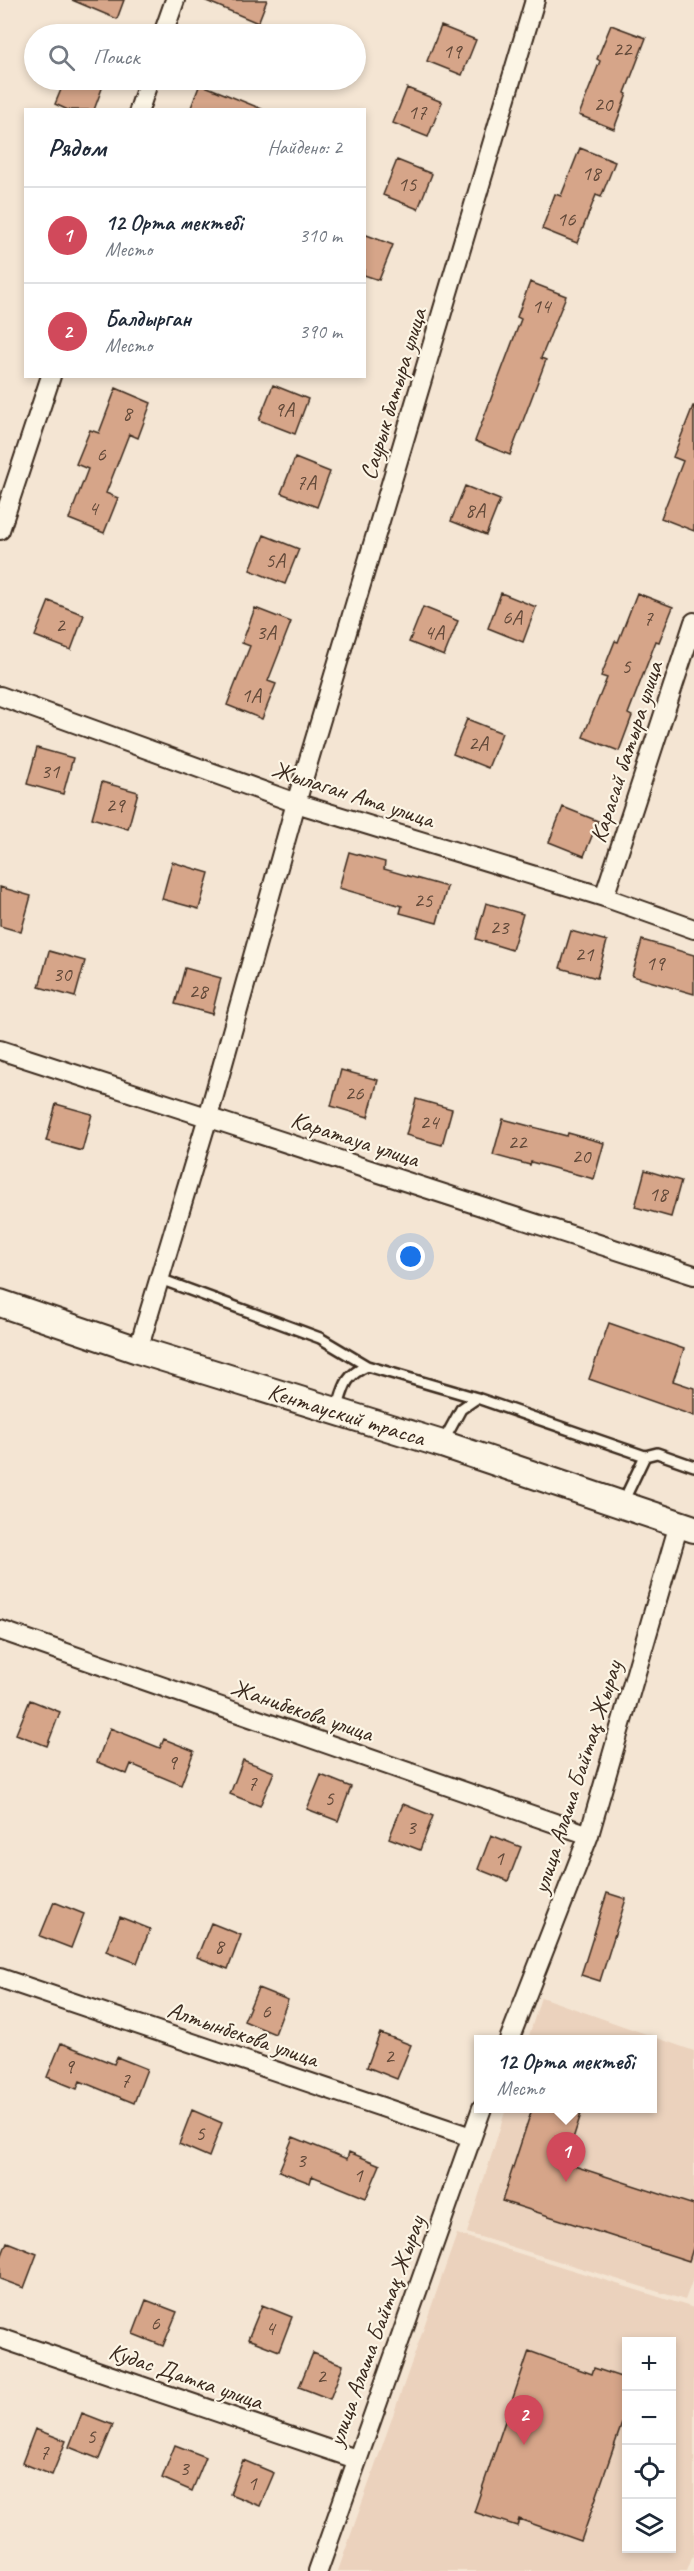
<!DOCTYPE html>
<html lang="ru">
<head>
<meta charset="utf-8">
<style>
	:root { --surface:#fff; --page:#f6f6f7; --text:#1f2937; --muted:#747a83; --line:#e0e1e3; --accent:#d1495b }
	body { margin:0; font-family:Caveat,sans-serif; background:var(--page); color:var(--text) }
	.controls { position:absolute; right:18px; bottom:18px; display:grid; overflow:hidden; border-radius:0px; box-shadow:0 3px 9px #0003 }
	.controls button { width:54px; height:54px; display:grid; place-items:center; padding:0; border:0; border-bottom:2px solid var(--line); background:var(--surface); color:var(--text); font:30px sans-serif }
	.you { position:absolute; left:411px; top:1257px; width:21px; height:21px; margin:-15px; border:4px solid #fff; border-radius:50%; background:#1a73e8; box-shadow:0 0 0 9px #1a73e833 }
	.badge { display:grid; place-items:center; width:39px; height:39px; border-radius:50%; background:var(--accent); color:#fff; font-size:20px; font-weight:700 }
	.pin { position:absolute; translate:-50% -50px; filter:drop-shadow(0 2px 3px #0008) }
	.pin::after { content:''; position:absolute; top:32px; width:21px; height:18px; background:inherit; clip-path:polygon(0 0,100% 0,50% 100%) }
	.popup { position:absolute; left:474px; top:2035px; width:183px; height:78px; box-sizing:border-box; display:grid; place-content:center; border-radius:0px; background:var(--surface); filter:drop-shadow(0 2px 4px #0005); font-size:20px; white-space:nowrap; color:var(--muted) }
	.popup b { font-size:22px; color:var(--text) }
	.popup::after { content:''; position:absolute; left:50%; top:100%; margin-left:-12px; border:12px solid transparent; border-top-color:var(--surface) }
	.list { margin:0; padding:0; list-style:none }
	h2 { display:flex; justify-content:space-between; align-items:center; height:78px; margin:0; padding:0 24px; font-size:26px }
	h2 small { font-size:20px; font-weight:400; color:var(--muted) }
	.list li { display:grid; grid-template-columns:39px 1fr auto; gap:18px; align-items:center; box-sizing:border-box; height:96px; padding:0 24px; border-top:2px solid var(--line) }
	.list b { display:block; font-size:22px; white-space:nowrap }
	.list p { margin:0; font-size:20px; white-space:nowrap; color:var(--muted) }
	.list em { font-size:20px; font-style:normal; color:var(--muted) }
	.icon { flex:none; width:33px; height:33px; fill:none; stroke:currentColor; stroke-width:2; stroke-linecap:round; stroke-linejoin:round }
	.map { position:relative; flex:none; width:694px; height:2571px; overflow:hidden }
	.search { position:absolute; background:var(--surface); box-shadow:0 3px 9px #0003; left:24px; top:24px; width:342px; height:66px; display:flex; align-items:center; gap:15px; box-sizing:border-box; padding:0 21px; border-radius:33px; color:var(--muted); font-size:22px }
	.panel { position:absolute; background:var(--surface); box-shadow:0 3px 9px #0003; left:24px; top:108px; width:342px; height:270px; border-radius:0px }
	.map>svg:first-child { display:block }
	.built { fill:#ebd2bd; fill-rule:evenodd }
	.building { fill:#d6a589; stroke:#3b2a1e; stroke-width:1.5 }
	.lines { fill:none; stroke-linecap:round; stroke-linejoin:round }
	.service-casing { stroke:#3b2a1e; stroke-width:14 }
	.minor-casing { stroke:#3b2a1e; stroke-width:22 }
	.secondary-casing { stroke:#3b2a1e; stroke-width:30 }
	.service { stroke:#fcf5e5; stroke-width:9 }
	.minor { stroke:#fcf5e5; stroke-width:18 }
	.secondary { stroke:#fcf5e5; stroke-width:26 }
	.labels { text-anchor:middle; stroke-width:4.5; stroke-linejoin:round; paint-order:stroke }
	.number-label { font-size:21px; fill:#624939 }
	.street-label { font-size:24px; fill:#3b2a1e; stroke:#fcf5e5 }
</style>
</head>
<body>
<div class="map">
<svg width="694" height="2571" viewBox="0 0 694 2571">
	<rect width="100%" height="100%" fill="#f4e5d3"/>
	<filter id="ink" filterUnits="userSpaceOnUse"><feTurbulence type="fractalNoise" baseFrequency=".0167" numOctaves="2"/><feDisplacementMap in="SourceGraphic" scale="12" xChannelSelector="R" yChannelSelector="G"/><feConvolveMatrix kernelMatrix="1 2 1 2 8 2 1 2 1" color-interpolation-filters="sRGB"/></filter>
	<g filter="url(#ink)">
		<path class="built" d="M541 1997 694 2051V2276L685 2300 467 2233 506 2109 653 2108V2040L528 2039Z
			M457 2234 694 2308V2553L687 2571H338ZM626 2342H672V2548H626Z"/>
		<path class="building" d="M72 0H124L117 19Z
			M204 0H267L258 23Z
			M611 25 646 38 625 93 627 94 614 129 579 115 600 61 597 59Z
			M441 26 476 40 462 75 427 61Z
			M65 80H94L104 83 94 110H68L55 104Z
			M200 84 262 109V110H190Z
			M407 88 442 102 428 137 393 123Z
			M580 148 615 162 601 197 596 195 577 243 542 229 555 194 561 196Z
			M397 160 432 174 418 209 383 195Z
			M364 234 393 245 379 280 364 275Z
			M530 282 566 296 541 358 546 360 510 455 475 441 521 319 517 317Z
			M273 385 308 399 295 434 259 420Z
			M116 388 151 403 138 438 129 434 106 493 118 498 104 533 69 519 88 469 76 464 90 430 99 433Z
			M693 406H694V531L661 518 683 461 673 457Z
			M295 458 330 472 317 507 281 493Z
			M465 486 500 500 486 535 451 521Z
			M264 535 299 549 285 584 250 570Z
			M501 593 536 607 523 642 488 628Z
			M637 593 673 607 659 642 656 641 628 714 632 716 619 751 583 737 607 678 601 676 615 641 618 642Z
			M49 601 84 615 71 650 35 636Z
			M423 607 458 621 444 656 409 642Z
			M255 608 291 622 268 681 276 684 262 719 227 705 250 646 242 643Z
			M467 719 502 733 488 768 453 754Z
			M37 748 73 758 63 794 27 784Z
			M102 782 138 792 128 829 92 818Z
			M563 807 598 821 584 856 549 842Z
			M349 852 385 862 384 869 447 887 437 923 400 913 402 906 339 888Z
			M172 862 209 873 199 909 162 899Z
			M0 887 31 896 21 932 0 926Z
			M486 903 523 914 512 950 476 939Z
			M571 931 607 941 597 978 560 968Z
			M642 940 694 955V994L632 976Z
			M49 951 85 961 75 997 39 987Z
			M185 968 221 978 212 1014 175 1004Z
			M341 1070 378 1080 368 1117 331 1106Z
			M416 1099 452 1109 442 1145 406 1135Z
			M56 1104 92 1114 82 1151 46 1141Z
			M503 1119 567 1136 568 1133 604 1143 594 1179 531 1162 530 1165 493 1155Z
			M645 1170 681 1181 671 1217 635 1207Z
			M609 1323 684 1349 673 1381 694 1388V1416L589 1379Z
			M30 1700 60 1712 47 1746 16 1734Z
			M110 1728 160 1748 164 1739 194 1751 181 1785 131 1764 127 1774 97 1762Z
			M243 1760 274 1772 260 1806 230 1794Z
			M321 1775 351 1787 338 1821 307 1809Z
			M403 1804 433 1816 420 1850 389 1838Z
			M491 1835 521 1847 508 1881 478 1869Z
			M607 1893 626 1899 600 1981 581 1975Z
			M54 1902 84 1914 71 1948 40 1936Z
			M120 1917 150 1929 137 1963 106 1951Z
			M211 1923 241 1935 228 1969 197 1957Z
			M258 1988 288 2000 275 2034 244 2021Z
			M380 2033 411 2045 397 2079 367 2067Z
			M61 2043 114 2064 117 2057 147 2069 134 2103 80 2081 77 2089 47 2077Z
			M532 2109H564L581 2114 565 2163 694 2205V2245L689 2261 502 2201Z
			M192 2110 222 2123 209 2157 179 2144Z
			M293 2137 347 2159 349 2152 380 2165 366 2198 312 2176 310 2183 279 2171Z
			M7 2242 37 2254 24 2288 0 2279V2260Z
			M146 2300 177 2312 163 2346 133 2334Z
			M262 2305 292 2317 279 2351 248 2339Z
			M529 2351 592 2374 594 2368 627 2379V2409L581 2541 519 2519 517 2526 474 2512Z
			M313 2353 343 2365 330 2399 299 2387Z
			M82 2413 113 2425 99 2459 69 2447Z
			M35 2429 66 2441 52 2475 22 2463Z
			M175 2445 206 2457 192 2491 162 2478Z
			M243 2460 274 2473 260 2506 230 2494Z"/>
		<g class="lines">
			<defs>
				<path id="service" d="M160 1279 320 1338 367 1366 477 1398 645 1456
					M337 1410C344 1388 344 1376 367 1366
					M443 1442 461 1409 477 1398
					M623 1502 645 1456 657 1453 694 1466"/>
				<path id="minor" d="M163 34 175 0
					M139 110 149 80
					M0 530 51 376
					M0 696 296 803 604 897 694 929
					M604 897 694 622
					M0 1050 694 1275
					M138 1350 208 1117 296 803 535 0
					M0 1630 589 1835
					M0 1978 471 2137
					M509 2040 589 1835 679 1524
					M0 2338 356 2459
					M318 2571 482 2108"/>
				<g id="secondary">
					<path id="s1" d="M0 1303 138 1350 442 1444 694 1529"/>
				</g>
			</defs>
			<use href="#service" class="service-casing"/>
			<use href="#minor" class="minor-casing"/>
			<use href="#secondary" class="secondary-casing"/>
			<use href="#service" class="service"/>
			<use href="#minor" class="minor"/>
			<use href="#secondary" class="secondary"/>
		</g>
	</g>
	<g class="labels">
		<g class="number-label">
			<text x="622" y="56">22</text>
			<text x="452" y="58">19</text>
			<text x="603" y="111">20</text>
			<text x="417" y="119">17</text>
			<text x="591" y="180">18</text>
			<text x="407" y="191">15</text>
			<text x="566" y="226">16</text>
			<text x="541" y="313">14</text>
			<text x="284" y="416">9A</text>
			<text x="127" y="420">8</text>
			<text x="101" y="461">6</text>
			<text x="306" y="489">7A</text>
			<text x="93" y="515">4</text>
			<text x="475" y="517">8A</text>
			<text x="275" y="567">5A</text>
			<text x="512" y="624">6A</text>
			<text x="648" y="625">7</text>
			<text x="60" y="632">2</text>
			<text x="266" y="639">3A</text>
			<text x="434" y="639">4A</text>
			<text x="626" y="673">5</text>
			<text x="251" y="702">1A</text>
			<text x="478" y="750">2A</text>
			<text x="50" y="778">31</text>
			<text x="115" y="812">29</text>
			<text x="423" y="907">25</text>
			<text x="499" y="934">23</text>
			<text x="584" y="961">21</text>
			<text x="655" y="970">19</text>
			<text x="62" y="981">30</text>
			<text x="198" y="998">28</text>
			<text x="354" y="1100">26</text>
			<text x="429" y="1129">24</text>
			<text x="517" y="1149">22</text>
			<text x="581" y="1163">20</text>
			<text x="658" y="1201">18</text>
			<text x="172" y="1769">9</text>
			<text x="252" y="1790">7</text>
			<text x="329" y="1805">5</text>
			<text x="411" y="1834">3</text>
			<text x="499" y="1865">1</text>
			<text x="219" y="1953">8</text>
			<text x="266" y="2018">6</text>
			<text x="389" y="2063">2</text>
			<text x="69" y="2073">9</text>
			<text x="125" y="2087">7</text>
			<text x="200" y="2140">5</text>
			<text x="301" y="2167">3</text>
			<text x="358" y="2182">1</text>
			<text x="155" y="2330">6</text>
			<text x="270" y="2335">4</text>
			<text x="321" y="2383">2</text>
			<text x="91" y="2443">5</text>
			<text x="44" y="2459">7</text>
			<text x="184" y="2475">3</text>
			<text x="252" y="2490">1</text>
		</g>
		<g class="street-label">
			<text transform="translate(393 394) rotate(-73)" y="8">Саурык батыра улица</text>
			<text transform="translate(626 752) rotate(-72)" y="8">Карасай батыра улица</text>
			<text transform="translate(353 794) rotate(18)" y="8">Жылаган Ата улица</text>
			<text transform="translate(355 1139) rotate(18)" y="8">Каратауа улица</text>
			<text dy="8" stroke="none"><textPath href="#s1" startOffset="364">Кентауский трасса</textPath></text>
			<text transform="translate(302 1710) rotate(19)" y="8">Жанибекова улица</text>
			<text transform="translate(577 1777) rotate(-72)" y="8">улица Алаша Байтақ Жырау</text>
			<text transform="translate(243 2034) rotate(19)" y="8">Алтынбекова улица</text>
			<text transform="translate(376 2331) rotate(-70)" y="8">улица Алаша Байтақ Жырау</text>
			<text transform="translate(186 2376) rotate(19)" y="8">Кудас Датка улица</text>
		</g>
	</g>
</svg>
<div class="controls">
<button>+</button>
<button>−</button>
<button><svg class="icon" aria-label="locate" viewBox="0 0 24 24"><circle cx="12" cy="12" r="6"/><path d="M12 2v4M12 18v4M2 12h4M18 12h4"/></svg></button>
<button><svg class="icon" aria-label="layers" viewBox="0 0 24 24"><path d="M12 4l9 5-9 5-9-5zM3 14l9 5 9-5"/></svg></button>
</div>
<div class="you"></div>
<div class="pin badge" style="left:566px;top:2182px">1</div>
<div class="popup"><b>12 Орта мектебі</b>Место</div>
<div class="pin badge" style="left:524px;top:2445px">2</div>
<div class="search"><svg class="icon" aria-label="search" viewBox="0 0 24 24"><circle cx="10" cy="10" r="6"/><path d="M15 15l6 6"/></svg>Поиск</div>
<section class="panel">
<h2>Рядом<small>Найдено: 2</small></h2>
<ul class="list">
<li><span class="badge">1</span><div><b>12 Орта мектебі</b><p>Место</p></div><em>310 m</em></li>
<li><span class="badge">2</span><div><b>Балдырган</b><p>Место</p></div><em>390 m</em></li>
</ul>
</section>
</div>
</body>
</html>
